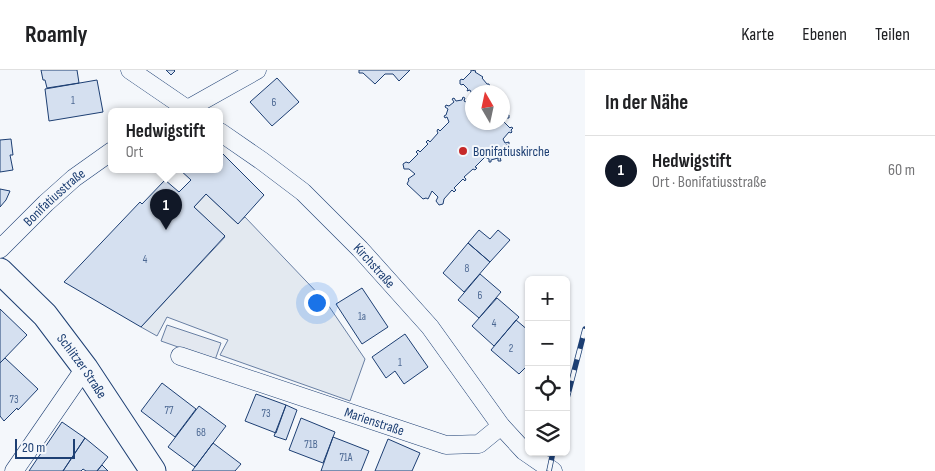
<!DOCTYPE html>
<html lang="de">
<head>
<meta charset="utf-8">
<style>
	:root { --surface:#fff; --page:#f6f6f6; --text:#202124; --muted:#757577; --line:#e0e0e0; --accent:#111827 }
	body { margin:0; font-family:"Sofia Sans Condensed",sans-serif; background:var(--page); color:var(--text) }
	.controls { position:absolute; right:15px; bottom:15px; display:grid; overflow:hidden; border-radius:8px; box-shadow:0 1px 4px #0004 }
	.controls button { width:45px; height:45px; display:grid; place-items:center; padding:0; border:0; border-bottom:1px solid var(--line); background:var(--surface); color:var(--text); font:25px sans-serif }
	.compass { position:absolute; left:465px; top:15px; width:45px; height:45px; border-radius:50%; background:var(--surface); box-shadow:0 1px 4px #0004; rotate:351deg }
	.scale { position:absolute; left:15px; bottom:12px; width:60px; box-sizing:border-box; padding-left:5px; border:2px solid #1d3f73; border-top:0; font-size:14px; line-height:18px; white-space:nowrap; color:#1d3f73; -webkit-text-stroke:4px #f4f7fb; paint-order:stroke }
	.you { position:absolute; left:316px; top:232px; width:18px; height:18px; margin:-12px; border:4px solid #fff; border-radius:50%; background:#1a73e8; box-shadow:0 0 0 8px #1a73e833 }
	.badge { display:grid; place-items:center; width:32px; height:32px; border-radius:50%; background:var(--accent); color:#fff; font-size:16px; font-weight:700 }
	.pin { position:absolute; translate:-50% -41px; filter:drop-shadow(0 1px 2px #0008) }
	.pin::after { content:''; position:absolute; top:26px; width:18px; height:15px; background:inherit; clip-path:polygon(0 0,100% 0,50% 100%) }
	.popup { position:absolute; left:108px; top:38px; width:115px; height:65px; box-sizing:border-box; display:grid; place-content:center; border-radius:8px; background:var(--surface); filter:drop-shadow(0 1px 4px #0005); font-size:16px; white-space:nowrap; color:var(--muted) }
	.popup b { font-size:19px; color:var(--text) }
	.popup::after { content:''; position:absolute; left:50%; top:100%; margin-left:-10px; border:10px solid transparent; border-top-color:var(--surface) }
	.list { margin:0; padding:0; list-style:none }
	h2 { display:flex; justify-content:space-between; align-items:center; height:65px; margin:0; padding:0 20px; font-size:21px }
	h2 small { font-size:16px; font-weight:400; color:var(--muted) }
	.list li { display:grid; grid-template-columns:32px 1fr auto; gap:15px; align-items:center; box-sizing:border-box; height:70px; padding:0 20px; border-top:1px solid var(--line) }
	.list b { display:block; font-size:19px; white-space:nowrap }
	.list p { margin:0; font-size:16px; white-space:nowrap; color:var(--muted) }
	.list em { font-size:16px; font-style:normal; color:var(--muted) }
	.icon { flex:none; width:28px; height:28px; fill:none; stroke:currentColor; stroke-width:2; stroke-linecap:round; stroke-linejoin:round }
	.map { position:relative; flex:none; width:585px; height:401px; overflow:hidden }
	header { display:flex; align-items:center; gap:30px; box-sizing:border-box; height:70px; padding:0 25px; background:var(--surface); border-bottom:1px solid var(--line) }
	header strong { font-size:24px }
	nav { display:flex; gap:28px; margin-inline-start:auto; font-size:18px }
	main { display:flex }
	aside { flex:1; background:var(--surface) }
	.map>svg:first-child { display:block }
	.green { fill:#e3e9f0; stroke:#687fa3 }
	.parking { fill:#e3e8f0; stroke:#687fa3 }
	.building { fill:#d5e0f0; stroke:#1d3f73 }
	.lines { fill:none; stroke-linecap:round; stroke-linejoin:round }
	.minor-casing { stroke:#1d3f73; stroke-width:19 }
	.secondary-casing { stroke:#1d3f73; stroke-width:27 }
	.minor { stroke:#f4f7fb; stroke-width:18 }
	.secondary { stroke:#f4f7fb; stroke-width:25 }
	.rail-casing { stroke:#1d3f73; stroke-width:5.5 }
	.rail { stroke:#f4f7fb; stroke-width:4; stroke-dasharray:11; stroke-linecap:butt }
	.poi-dot { fill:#c62828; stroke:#f4f7fb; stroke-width:2 }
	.labels { text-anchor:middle; stroke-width:4; stroke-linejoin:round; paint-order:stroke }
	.number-label { font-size:11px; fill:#4b6792 }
	.poi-label { font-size:14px; fill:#1d3f73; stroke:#f4f7fb; text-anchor:start }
	.street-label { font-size:14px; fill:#1d3f73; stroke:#f4f7fb }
</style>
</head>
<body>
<header>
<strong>Roamly</strong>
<nav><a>Karte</a><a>Ebenen</a><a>Teilen</a></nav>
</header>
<main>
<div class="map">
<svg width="585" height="401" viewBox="0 0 585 401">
	<rect width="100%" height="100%" fill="#f4f7fb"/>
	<path class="green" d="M206 124 237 153 245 147 326 232 365 289 350 331 220 285 228 270 167 247 157 266 141 257 225 167 194 137Z"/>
	<path class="parking" d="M167 255 221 273 215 290 161 271Z"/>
	<path class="building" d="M41 0H77L79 13 47 18 45 10H43Z
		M166 0H174L175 1 171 5Z
		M359 0H410L399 11 393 4H385L375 14 363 3H359Z
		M471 0 476 1 475 2 483 7 482 8 487 14H489L490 17 483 22 472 24 470 20 467 21 468 19 463 14 462 15 460 14V10L462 9 463 10 471 2Z
		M277 8 299 32 272 56 250 32Z
		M97 10 103 42 49 51 45 19Z
		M463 27 465 28 464 31 468 33 472 28V52H502V35L504 37 507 35 508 38 505 39 506 45H509V48H506L504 52 510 58 511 57 513 58 511 60 512 62 511 63 509 62 503 69 505 73 509 72V75H506L505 81 508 82 507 84 504 83 500 87 501 91H498V88L491 90V92H489V89L485 87 475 97 477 98 475 100 473 99 464 107 466 109 465 111 463 109 454 118 456 120 454 122 452 120 444 129 443 134 439 135 436 131 438 127 432 121 428 129 426 128 423 129 407 114 409 110 408 109 415 104 409 99H404L403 94 406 92 409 93 418 84 416 82 418 80 420 82 428 74 426 72 428 70 430 72 438 63 437 61 438 59 440 61 449 52 447 47 445 48 444 46 446 45 448 39 445 37 446 35 449 36 454 32 452 29 454 28 456 31 462 30Z
		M11 69 13 85H10L13 100 0 102V70Z
		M220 81 264 125 238 154 206 124 194 137 225 166 141 257 64 212 140 132 142 134 165 110 179 122 191 110 179 99H220Z
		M0 119 10 121 6 130 0 137Z
		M479 160 490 169 498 160 510 170 490 192 468 173Z
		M468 173 490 192 464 222 443 203Z
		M480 204 501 222 479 248 458 230Z
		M362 218 388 257 362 274 336 234Z
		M497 228 519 247 494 276 472 256Z
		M0 239 27 265 0 293Z
		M516 250 529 261V294L519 304 491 280Z
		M405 264 428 297 404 314 395 301 386 308 372 287Z
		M5 288 38 319 18 340 17 338 4 351 0 346V293Z
		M162 313 196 339 175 367 141 341Z
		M256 324 286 335 276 363 245 351Z
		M286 335 297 340 286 370 274 366Z
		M199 336 226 356 195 397 168 377Z
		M301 348 335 362 323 393 289 380Z
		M62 352 85 368 63 401H29Z
		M333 367 369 381 361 401H321Z
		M85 368 108 387 97 401H86L83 399 81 401H63Z
		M388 369 420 383 412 401H375Z
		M213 373 241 394 235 401H192Z
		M102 395 108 401H97Z"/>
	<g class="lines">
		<defs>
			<g id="minor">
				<path d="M130 0 190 41"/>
				<path d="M184 41 257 0"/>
				<path id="s1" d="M220 62 262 91 303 122 360 179 430 257 501 356 524 381 553 401"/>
				<path id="s2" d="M0 179 46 133 74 108 112 81"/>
				<path id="s3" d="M180 286 446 375 479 374 501 356"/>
				<path d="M14 401 85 298"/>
			</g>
			<g id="secondary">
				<path id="s4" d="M0 201 45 245 85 298 153 401"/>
			</g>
		</defs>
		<use href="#minor" class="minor-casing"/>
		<use href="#secondary" class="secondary-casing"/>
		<use href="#minor" class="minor"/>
		<use href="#secondary" class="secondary"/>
		<defs>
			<path id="rail" d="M566 332 585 259
				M549 401 553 382"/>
		</defs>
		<use href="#rail" class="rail-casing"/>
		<use href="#rail" class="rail"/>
	</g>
	<circle class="poi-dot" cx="463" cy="81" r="5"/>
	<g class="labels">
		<g class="number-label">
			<text x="73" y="34">1</text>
			<text x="274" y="36">6</text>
			<text x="145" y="193">4</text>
			<text x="467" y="202">8</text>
			<text x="480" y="229">6</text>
			<text x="362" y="250">1a</text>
			<text x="494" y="257">4</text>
			<text x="511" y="282">2</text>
			<text x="400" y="296">1</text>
			<text x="14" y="333">73</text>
			<text x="169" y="344">77</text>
			<text x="266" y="347">73</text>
			<text x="201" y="366">68</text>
			<text x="311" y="378">71B</text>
			<text x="346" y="391">71A</text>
		</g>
		<g class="poi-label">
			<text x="473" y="86">Bonifatiuskirche</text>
		</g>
		<g class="street-label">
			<text dy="5" stroke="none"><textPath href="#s2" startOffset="75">Bonifatiusstraße</textPath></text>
			<text dy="5" stroke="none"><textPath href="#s1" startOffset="205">Kirchstraße</textPath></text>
			<text dy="5" stroke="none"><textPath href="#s4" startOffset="126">Schlitzer Straße</textPath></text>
			<text dy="5" stroke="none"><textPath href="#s3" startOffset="205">Marienstraße</textPath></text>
		</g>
	</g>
</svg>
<div class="controls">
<button>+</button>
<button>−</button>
<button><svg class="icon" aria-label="locate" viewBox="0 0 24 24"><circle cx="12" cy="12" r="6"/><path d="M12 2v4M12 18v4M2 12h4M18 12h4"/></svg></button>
<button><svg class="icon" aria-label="layers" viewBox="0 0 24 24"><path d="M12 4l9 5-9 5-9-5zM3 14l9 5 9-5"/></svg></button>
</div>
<svg class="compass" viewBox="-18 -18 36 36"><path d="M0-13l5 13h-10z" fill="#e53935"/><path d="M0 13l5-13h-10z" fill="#757577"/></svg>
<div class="scale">20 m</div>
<div class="you"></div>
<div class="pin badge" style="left:166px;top:160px">1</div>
<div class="popup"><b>Hedwigstift</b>Ort</div>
</div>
<aside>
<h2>In der Nähe<small></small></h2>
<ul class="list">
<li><span class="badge">1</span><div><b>Hedwigstift</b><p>Ort · Bonifatiusstraße</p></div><em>60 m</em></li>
</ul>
</aside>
</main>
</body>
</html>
